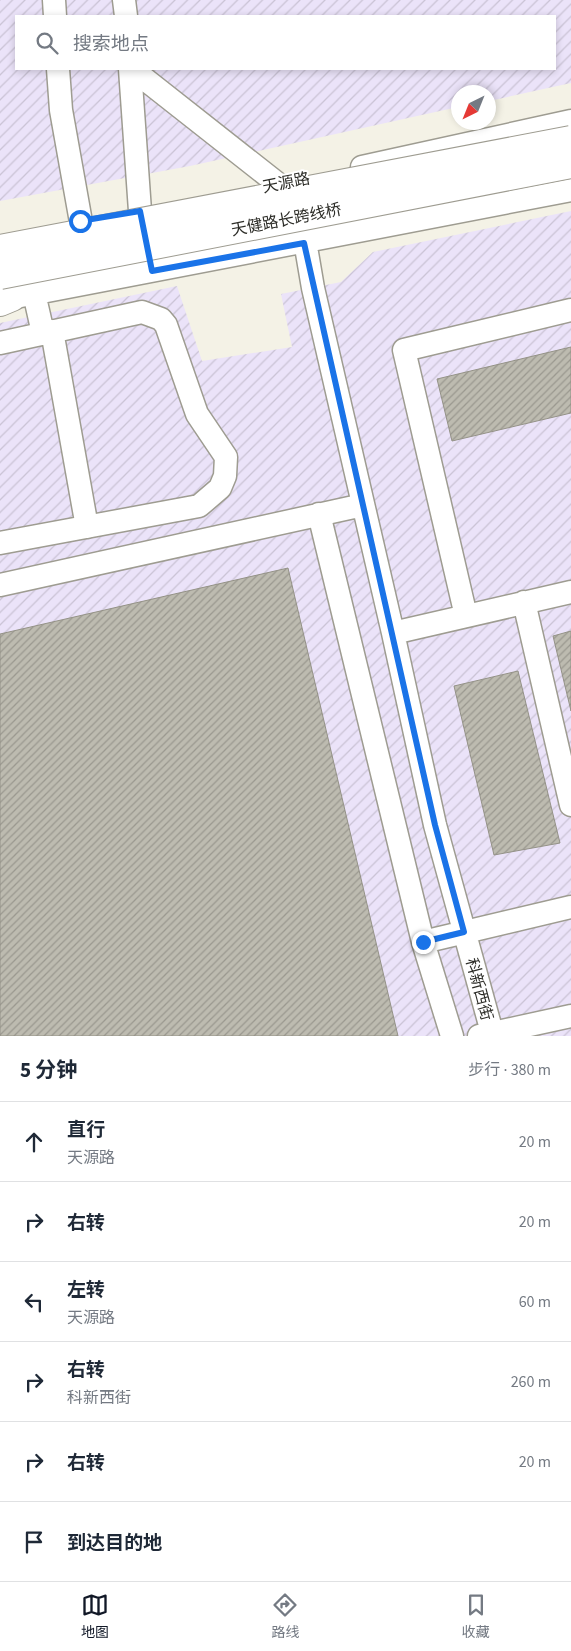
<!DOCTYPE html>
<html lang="zh">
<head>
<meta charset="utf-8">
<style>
	:root { --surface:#fff; --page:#f2f2f3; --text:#1f2937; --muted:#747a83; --line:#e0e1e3; --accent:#111827 }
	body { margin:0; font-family:"Source Sans 3","Noto Sans SC",sans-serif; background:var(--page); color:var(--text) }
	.compass { position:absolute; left:451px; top:85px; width:45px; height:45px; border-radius:50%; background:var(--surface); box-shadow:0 2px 8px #0003; rotate:223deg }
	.stop { position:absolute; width:15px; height:15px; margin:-11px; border:4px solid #1a73e8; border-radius:50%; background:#fff }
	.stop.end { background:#1a73e8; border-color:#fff; box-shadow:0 1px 5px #0008 }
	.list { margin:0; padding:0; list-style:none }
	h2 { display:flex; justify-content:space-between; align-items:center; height:65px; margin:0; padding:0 20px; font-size:21px }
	h2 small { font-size:16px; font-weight:400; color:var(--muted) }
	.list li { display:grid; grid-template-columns:32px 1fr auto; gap:15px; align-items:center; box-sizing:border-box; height:80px; padding:0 20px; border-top:1px solid var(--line) }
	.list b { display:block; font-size:19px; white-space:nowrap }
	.list p { margin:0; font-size:16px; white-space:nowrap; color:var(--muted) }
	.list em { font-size:16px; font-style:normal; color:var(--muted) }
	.icon { flex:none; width:28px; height:28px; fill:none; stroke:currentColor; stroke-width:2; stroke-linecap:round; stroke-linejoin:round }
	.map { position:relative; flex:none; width:571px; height:1036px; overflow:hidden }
	.search { position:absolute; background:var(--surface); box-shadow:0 2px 8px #0003; left:15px; right:15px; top:15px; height:55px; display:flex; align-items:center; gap:12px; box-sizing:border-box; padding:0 18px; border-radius:0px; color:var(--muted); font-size:19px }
	.sheet { height:545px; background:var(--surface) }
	nav { display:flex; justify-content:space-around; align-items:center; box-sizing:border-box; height:70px; border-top:1px solid var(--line); background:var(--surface); font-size:14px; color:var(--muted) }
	nav a { display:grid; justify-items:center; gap:2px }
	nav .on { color:var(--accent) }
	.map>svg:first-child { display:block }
	.industrial { fill:url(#industrial-furrows); fill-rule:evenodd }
	.building { fill:url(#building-hatch); stroke:#949287 }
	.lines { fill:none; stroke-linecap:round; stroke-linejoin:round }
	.minor-casing { stroke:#9e9c91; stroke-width:25 }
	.major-casing { stroke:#9e9c91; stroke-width:30 }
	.minor { stroke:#fff; stroke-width:22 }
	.major { stroke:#fff; stroke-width:28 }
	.major-bridge-casing { stroke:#9e9c91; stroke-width:30; stroke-linecap:butt }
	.major-bridge { stroke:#fff; stroke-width:28 }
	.route { stroke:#1a73e8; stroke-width:6 }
	.labels { text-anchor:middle; stroke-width:4; stroke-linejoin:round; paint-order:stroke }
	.street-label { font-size:16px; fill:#2d2d28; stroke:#fff }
</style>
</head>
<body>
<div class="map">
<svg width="571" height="1036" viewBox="0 0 571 1036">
	<defs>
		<pattern id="industrial-furrows" width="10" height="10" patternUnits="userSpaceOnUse" patternTransform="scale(1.25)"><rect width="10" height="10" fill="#ebe3f9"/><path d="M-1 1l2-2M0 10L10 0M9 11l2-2" fill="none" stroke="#cac3d5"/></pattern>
		<pattern id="building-hatch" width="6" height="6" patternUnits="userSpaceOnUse" patternTransform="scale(1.25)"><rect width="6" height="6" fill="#bdbbb0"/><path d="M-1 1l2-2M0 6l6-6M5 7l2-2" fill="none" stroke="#9a988f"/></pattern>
	</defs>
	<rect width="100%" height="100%" fill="#f4f2e6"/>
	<path class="industrial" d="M0 0H571V83L489 101 488 92H458V107L190 166 0 201ZM16 16H555V69H16Z
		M571 211V1036H0V323L177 286 202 361 292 347 281 294 341 282 373 252Z"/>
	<path class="building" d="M571 347V413L452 441 437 379Z
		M288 568 398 1036H0V634Z
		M571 631V711L553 636Z
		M518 671 560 843 494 855 454 686Z"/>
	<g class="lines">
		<defs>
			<path id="minor" d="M54 0 55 16
				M124 0 126 16
				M58 69 61 110 86 250
				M130 69 140 211 145 238
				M132 69 278 184
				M362 167 571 121
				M298 200 313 288 393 633 435 825 493 1036
				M34 293 43 333
				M0 300 571 190
				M52 331 87 527
				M0 343 142 312 161 319 166 325 197 414 226 457 225 476 220 488 199 506 0 543
				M319 514 423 942 452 1036
				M0 585 363 505
				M524 602 571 805
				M466 616 404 350 571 310
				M393 633 571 592
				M423 942 571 907
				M479 1036 571 1016"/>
			<path id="major" d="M0 302 12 297"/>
		</defs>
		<use href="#minor" class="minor-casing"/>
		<use href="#major" class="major-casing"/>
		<use href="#minor" class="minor"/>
		<use href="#major" class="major"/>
		<defs>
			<path id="major-bridge" d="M0 249 571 140
				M0 275 571 164"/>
		</defs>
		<use href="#major-bridge" class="major-bridge-casing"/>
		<use href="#major-bridge" class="major-bridge"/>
	</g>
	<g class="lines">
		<path class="route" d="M80 221 140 211 152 271 304 243 435 825 464 932 423 942"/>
	</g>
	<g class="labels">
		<g class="street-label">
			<text transform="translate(286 182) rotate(-11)" y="6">天源路</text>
			<text transform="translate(286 219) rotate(-11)" y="6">天健路长跨线桥</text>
			<text transform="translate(480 989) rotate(75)" y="6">科新西街</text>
		</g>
	</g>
</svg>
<svg class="compass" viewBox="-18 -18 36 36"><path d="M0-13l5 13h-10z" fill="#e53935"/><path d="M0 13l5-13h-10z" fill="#747a83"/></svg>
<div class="stop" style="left:80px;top:221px"></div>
<div class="stop end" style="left:423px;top:942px"></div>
<div class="search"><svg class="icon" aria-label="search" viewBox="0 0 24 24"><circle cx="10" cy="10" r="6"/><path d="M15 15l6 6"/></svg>搜索地点</div>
</div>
<section class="sheet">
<h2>5 分钟<small>步行 · 380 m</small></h2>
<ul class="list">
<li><svg class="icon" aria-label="ahead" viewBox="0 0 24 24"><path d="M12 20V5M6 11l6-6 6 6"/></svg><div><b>直行</b><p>天源路</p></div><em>20 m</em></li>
<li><svg class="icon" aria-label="right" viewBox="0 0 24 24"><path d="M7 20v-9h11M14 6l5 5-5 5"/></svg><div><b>右转</b></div><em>20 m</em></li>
<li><svg class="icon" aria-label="left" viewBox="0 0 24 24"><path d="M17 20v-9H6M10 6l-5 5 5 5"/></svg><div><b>左转</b><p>天源路</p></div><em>60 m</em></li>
<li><svg class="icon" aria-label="right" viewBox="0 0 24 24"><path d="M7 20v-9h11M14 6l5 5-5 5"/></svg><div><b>右转</b><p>科新西街</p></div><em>260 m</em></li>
<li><svg class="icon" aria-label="right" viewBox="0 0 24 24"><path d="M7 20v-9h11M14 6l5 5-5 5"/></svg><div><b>右转</b></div><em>20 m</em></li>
<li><svg class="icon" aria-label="arrive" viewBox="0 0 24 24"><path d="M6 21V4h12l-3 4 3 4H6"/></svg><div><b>到达目的地</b></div></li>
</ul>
</section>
<nav>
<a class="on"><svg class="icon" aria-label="map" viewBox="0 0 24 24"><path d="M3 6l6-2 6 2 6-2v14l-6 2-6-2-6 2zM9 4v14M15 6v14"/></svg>地图</a>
<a><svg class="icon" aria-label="directions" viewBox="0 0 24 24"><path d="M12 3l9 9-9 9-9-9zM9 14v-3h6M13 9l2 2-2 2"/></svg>路线</a>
<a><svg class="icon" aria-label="saved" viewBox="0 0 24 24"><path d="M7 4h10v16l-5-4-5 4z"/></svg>收藏</a>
</nav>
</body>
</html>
